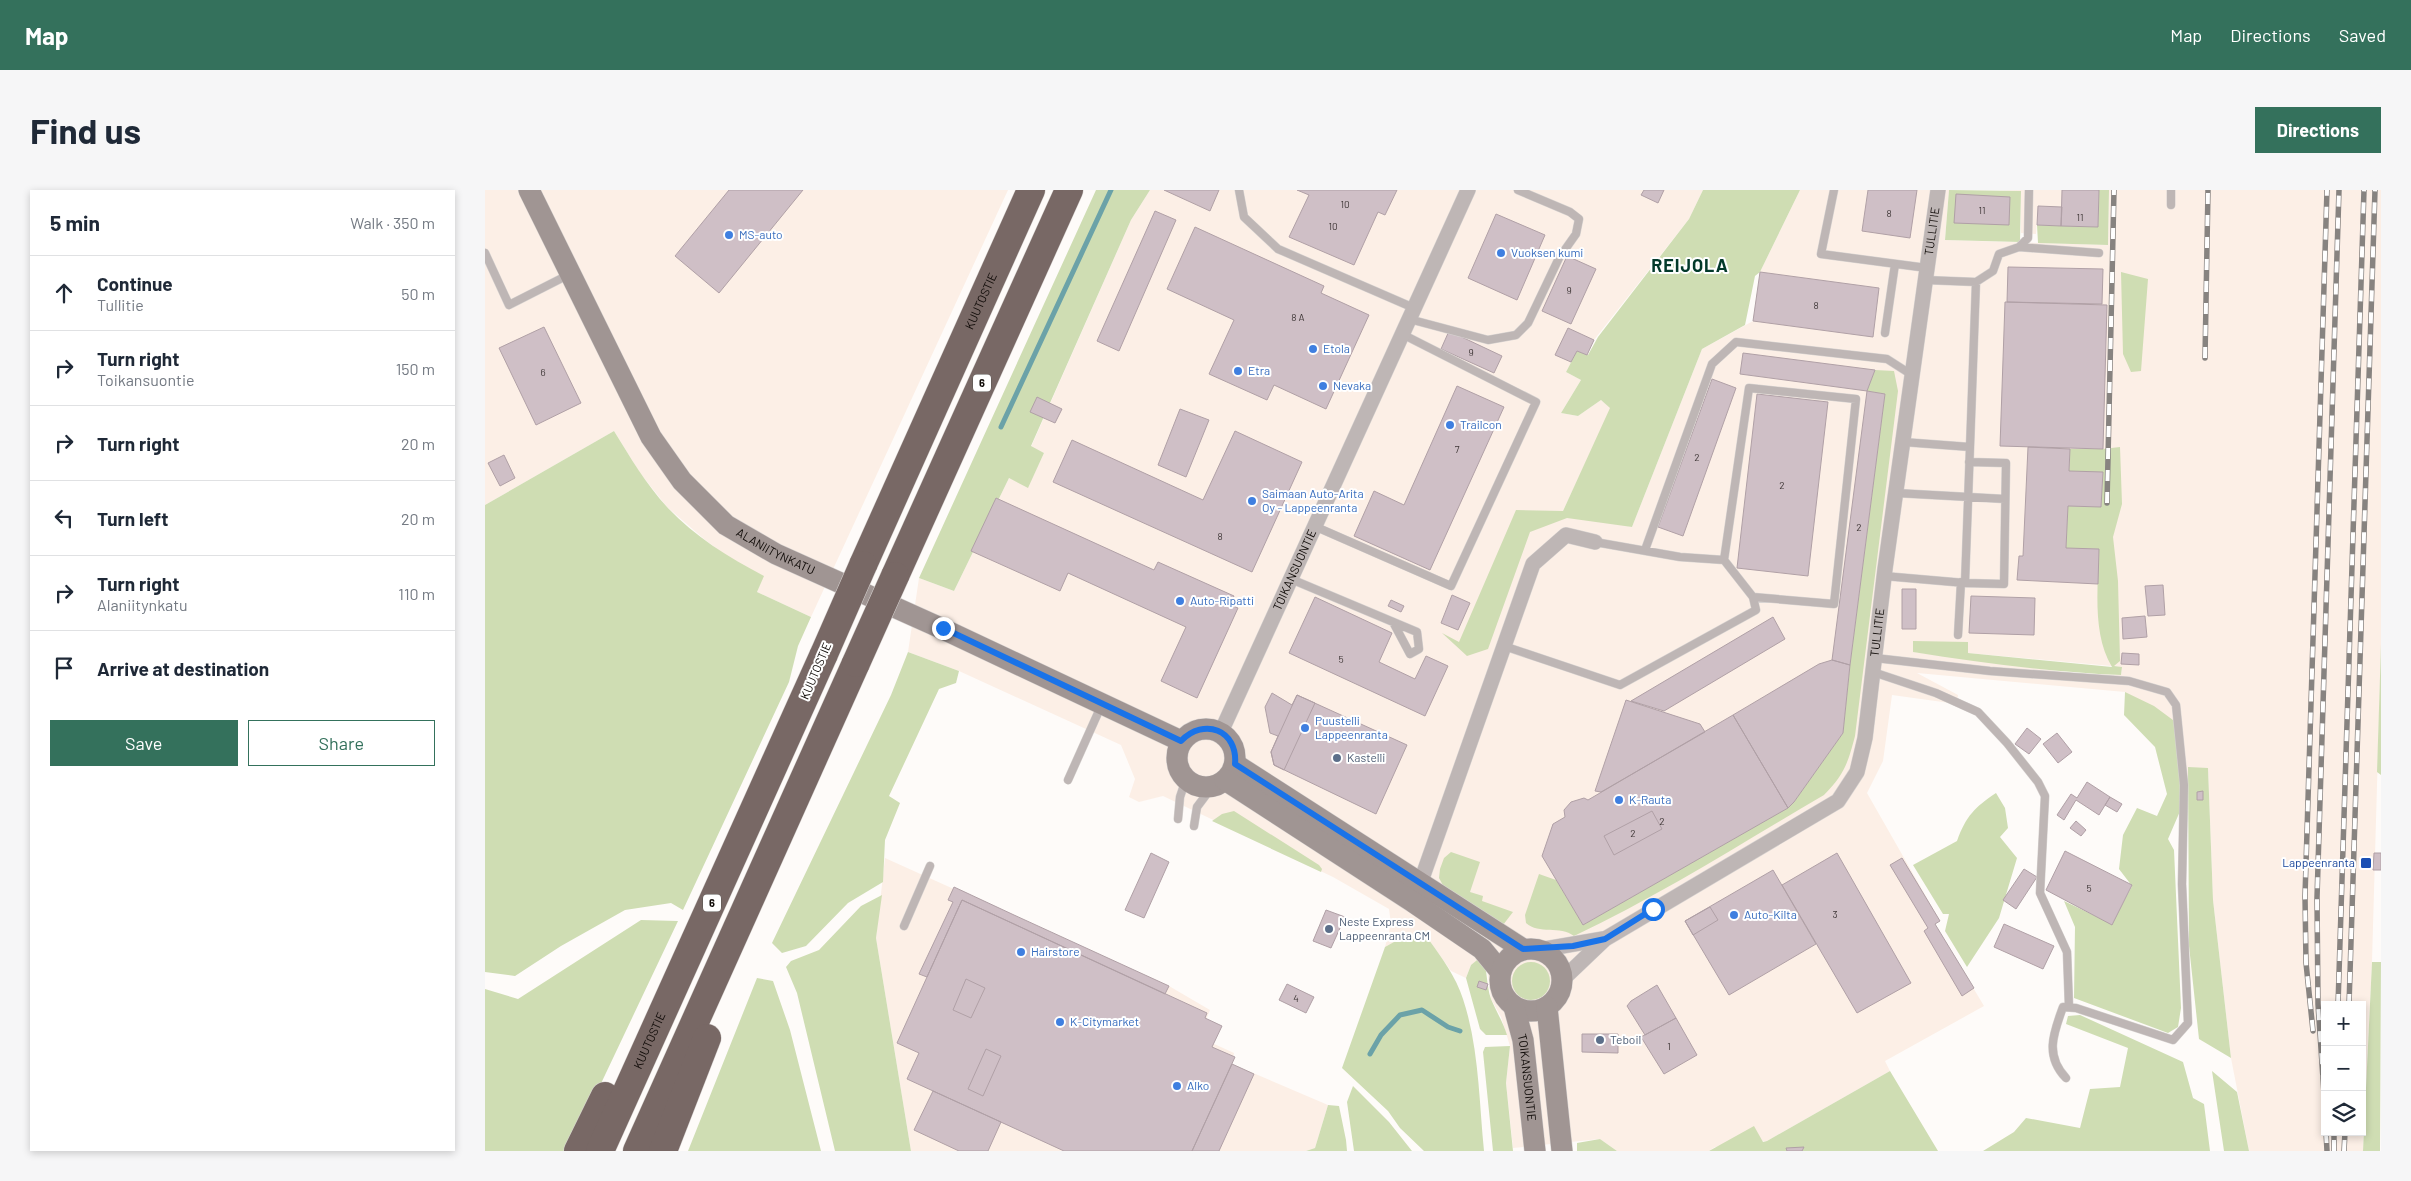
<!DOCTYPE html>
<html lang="en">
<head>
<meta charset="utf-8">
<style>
	:root { --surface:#fff; --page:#f6f6f7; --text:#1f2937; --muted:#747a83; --line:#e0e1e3; --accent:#34715c }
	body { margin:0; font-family:Barlow,sans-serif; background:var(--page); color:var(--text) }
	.controls { position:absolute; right:15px; bottom:15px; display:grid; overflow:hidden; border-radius:0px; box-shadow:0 2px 8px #0003 }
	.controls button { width:45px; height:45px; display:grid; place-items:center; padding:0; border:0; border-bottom:1px solid var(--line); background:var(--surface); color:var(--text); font:25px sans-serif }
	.stop { position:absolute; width:15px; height:15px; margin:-11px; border:4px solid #1a73e8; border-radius:50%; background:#fff }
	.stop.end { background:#1a73e8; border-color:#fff; box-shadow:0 1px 5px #0008 }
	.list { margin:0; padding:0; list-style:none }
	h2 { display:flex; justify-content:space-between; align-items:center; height:65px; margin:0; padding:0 20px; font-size:21px }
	h2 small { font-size:16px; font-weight:400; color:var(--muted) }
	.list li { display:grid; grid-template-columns:32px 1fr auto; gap:15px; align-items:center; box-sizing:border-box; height:75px; padding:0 20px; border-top:1px solid var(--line) }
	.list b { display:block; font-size:19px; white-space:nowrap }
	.list p { margin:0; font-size:16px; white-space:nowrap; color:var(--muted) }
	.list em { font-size:16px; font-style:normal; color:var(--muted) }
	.actions { display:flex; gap:10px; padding:15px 20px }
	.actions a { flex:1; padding:11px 0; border:1px solid var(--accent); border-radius:0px; text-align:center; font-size:18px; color:var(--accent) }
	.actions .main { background:var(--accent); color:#fff }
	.icon { flex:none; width:28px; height:28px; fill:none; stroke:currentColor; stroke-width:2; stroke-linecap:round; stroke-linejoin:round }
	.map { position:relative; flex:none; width:1896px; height:961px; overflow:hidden; border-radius:0px }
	header { display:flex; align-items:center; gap:30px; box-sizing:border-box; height:70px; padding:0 25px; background:var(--accent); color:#fff }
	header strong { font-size:24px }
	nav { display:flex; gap:28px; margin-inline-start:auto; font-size:18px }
	.intro { display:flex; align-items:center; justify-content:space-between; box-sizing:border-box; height:120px; padding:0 30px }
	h1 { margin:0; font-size:35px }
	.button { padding:12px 22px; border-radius:0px; background:var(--accent); color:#fff; font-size:18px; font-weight:700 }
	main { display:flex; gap:30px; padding:0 30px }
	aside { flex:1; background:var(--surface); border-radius:0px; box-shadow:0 2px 8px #0003 }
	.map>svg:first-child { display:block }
	.built { fill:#fcefe6; fill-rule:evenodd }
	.green { fill:#cfddb3 }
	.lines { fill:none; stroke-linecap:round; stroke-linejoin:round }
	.stream { stroke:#6ba2a8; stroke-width:5 }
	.building { fill:#cfbfc6; stroke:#b0a0a6 }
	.lane-casing { stroke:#d8d4d2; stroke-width:9 }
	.street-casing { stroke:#d8d4d2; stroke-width:16 }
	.secondary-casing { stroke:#d8d4d2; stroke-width:22 }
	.highway-casing { stroke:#d8d4d2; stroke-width:29 }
	.lane { stroke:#beb6b5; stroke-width:8 }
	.street { stroke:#beb6b5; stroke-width:15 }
	.secondary { stroke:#a09593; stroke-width:21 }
	.highway { stroke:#786865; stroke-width:28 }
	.rail-casing { stroke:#878380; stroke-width:5.5 }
	.rail { stroke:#fff; stroke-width:4; stroke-dasharray:11; stroke-linecap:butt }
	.highway-bridge-casing { stroke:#d8d4d2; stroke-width:29; stroke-linecap:butt }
	.highway-bridge { stroke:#786865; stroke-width:28 }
	.route { stroke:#1a73e8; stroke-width:6 }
	.shop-dot { fill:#3f7fe0; stroke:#fff; stroke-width:2 }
	.service-dot { fill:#5c6f8a; stroke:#fff; stroke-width:2 }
	.transit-dot { fill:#1a4fb4; stroke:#fff; stroke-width:2 }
	.labels { text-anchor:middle; stroke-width:4; stroke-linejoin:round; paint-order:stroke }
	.number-label { font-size:10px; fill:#3f3737 }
	.shield { fill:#fff; stroke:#575451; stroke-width:1 }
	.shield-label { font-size:11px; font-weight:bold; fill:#0f0a07 }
	.street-label { font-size:12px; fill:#0f0a07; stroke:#fff }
	.shop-label { font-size:12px; fill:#366cbe; stroke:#fff; text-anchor:start }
	.service-label { font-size:12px; fill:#4e5e75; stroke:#fff; text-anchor:start }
	.transit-label { font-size:12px; fill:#164399; stroke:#fff; text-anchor:end }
	.district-label { font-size:18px; font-weight:bold; letter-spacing:1px; fill:#033a2b; stroke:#fff }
</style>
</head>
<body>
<header>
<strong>Map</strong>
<nav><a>Map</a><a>Directions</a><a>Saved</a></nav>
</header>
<div class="intro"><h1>Find us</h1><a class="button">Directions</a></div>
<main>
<aside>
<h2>5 min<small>Walk · 350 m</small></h2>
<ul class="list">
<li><svg class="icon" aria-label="ahead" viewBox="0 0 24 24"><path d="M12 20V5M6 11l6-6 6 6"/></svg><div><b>Continue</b><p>Tullitie</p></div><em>50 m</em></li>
<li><svg class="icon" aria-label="right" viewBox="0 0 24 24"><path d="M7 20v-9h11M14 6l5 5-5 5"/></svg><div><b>Turn right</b><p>Toikansuontie</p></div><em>150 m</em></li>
<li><svg class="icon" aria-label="right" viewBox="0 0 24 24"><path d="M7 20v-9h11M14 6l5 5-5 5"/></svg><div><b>Turn right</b></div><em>20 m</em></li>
<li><svg class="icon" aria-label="left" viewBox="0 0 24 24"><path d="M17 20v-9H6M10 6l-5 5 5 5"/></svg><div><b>Turn left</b></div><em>20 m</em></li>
<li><svg class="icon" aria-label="right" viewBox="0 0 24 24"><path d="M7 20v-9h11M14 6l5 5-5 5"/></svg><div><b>Turn right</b><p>Alaniitynkatu</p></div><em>110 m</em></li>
<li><svg class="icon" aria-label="arrive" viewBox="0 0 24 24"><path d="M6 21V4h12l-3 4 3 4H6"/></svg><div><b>Arrive at destination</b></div></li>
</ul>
<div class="actions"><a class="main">Save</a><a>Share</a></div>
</aside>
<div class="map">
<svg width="1896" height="961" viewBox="0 0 1896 961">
	<rect width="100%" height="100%" fill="#fefbf9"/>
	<path class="built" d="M0 0H523L326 427 272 402 278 386 244 368 219 349 182 317 155 283 129 241 0 315Z
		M665 0H1218L1204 29 1109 150 1102 165 1092 161 1081 182 1096 190 1076 223 1093 226 1116 210 1126 218 1078 321 1147 337 1217 159 1268 131 1275 82 1315 0H1464L1460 50 1623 55 1624 0H1896V454L1887 772 1878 961H1764L1746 868 1728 710 1723 578H1703L1704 594 1699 595 1640 502 1432 483 1473 505 1472 514 1407 505 1398 571 1382 603 1455 731 1450 734 1499 816 1400 871 1405 881 1282 951 1230 957 1224 961H1132L1115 949 1028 958 1021 893 1025 856 1016 827 1006 809 1002 779 986 775 981 788 966 781 944 750 916 748 900 757 906 734 904 719 848 687 678 606 654 612 644 607 650 589 636 555 474 481 423 462 434 388 469 401 524 288 543 297 559 263 546 257 646 30ZM1483 453V463L1637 477 1636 485 1587 483 1429 462ZM1840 815H1877V942H1840Z
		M1514 0H1577V17L1553 16 1551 44 1536 43V1Z
		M400 668 684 796 725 820 714 847 749 863 747 874 843 915 830 958 821 961H426L391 748Z"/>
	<path class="green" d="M611 0H665L646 30 546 256 559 263 543 298 524 288 469 401 434 388Z
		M1218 0H1315L1275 82 1270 86 1260 135 1217 159 1147 337 1082 328 1045 342 1003 459 982 466 957 443 974 452 1031 320 1078 321 1125 218 1116 210 1093 226 1076 223 1096 190 1081 182 1092 161 1103 165 1113 147 1204 29Z
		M1464 0 1536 1 1535 52 1460 50Z
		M1614 0H1624L1623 55 1553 53 1552 35 1613 37Z
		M1636 82 1663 89 1656 181 1646 182 1638 164Z
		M1390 180 1409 181 1413 201 1370 546C1363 573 1359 585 1339 605 1257 653 1176 705 1089 746 1075 735 1054 745 1041 733L1040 725 1054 684 1071 690 1098 735 1302 618 1309 612 1358 543 1365 475 1400 204 1382 201Z
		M129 241C145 267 161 294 182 317 209 346 243 367 279 386L272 402 326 427 313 456 304 492 198 720 186 713 140 720 76 756 30 786 0 782V315Z
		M1635 257 1637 314 1628 347 1633 391 1635 471 1629 476 1637 477 1636 485C1566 482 1497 473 1428 462V451L1483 452V463L1627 477C1607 444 1613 397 1614 359L1581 358 1583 316 1616 317 1618 283 1584 281 1585 259H1618Z
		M1896 454V585L1892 582Z
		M423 462 474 481 471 493 454 499 404 606 415 613 400 650 398 692 363 713 321 756 297 763 287 753 406 505Z
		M1640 502 1669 516 1692 533 1699 612 1683 649 1689 660 1696 818 1693 837 1683 843 1589 808 1590 737 1579 711 1627 734 1647 696 1634 679 1638 645 1652 618 1672 626 1682 604 1670 557 1639 525Z
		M1703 577 1723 578 1728 710 1746 868 1714 849 1704 756Z
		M1511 603 1520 618 1523 638 1515 647 1532 668 1514 728 1482 777 1460 741 1464 724H1458L1428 675 1472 651C1481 626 1490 617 1511 603Z
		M749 621 834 675 837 679 836 682 727 631 737 624Z
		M966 662 995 672 985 702 998 706 997 711 1028 722 1018 735 960 699 954 688 955 679 959 668Z
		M397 705 391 748 426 961H350L312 803 301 777 306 771 334 760 376 716Z
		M156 730 193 731 84 961H0V799L33 809Z
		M916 748 944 750C957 768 971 787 978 809 994 857 994 911 999 961H939L915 938 903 921 857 878 900 757Z
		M997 766C1003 780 1001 795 1006 809 1011 821 1018 832 1022 845H1001L995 839 981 788 986 775Z
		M1887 772H1896L1895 961H1878Z
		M1027 791a19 19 0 1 1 38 0a19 19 0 1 1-38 0Z
		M272 788 288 791 305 840 336 961H203Z
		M1595 825 1698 872 1708 908 1719 914 1725 961H1498L1529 942 1541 928 1595 938 1605 899 1635 897 1643 858 1581 834 1583 826Z
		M1025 856 1021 893 1028 961H1008L998 862 1000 857Z
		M1405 881 1453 961H1224L1269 936 1278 952 1282 951Z
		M1727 881 1752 902 1764 961H1739Z
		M868 896 904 932 927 961H869L862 912Z
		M843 915 854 916 861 950 862 961H821L830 958Z
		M1115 949 1132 961H1092V953Z"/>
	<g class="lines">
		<path class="stream" d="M516 237 626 0
			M885 864 896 845 915 825 937 820 963 837 975 841"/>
	</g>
	<path class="building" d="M244 0H318L234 103 190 66Z
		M679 0H734L725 21Z
		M812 0H912L900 25 893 22 869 75 804 47 824 5Z
		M1159 0H1179L1173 13 1156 5Z
		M1383 0H1432L1425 48 1377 41Z
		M1577 0H1614L1613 37 1576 36Z
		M1471 4 1525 7 1524 35 1469 33Z
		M1553 16 1577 17 1576 36 1552 35Z
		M670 21 691 30 634 161 612 151Z
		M1011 24 1060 45 1032 110 983 88Z
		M710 37 839 96 836 103 884 125 841 219 789 195 782 210 724 184 749 130 682 99Z
		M1082 66 1111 79 1086 134 1057 121Z
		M1523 77 1618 79 1617 114 1522 112Z
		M1275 82 1394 98 1388 147 1268 131Z
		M1520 112 1622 115 1618 259 1515 256Z
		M59 137 96 213 51 235 14 158Z
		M1083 138 1109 150 1102 165 1092 161 1086 172 1070 165Z
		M964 141 1017 166 1009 183 956 159Z
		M1258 163 1390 180 1382 201 1255 184Z
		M1227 189 1251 198 1198 346 1173 337Z
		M972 196 1019 217 945 380 869 346 889 301 919 315Z
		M1382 201 1400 204 1365 475 1347 470Z
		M1272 204 1343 212 1323 386 1252 378Z
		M552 207 577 219 570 233 545 222Z
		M695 219 724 230 701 287 673 275Z
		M750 241 817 272 767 382 568 292 587 250 718 310Z
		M1543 257 1585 259 1584 281 1618 282 1616 317 1583 316 1581 358 1614 359 1613 394 1532 390 1534 366H1538Z
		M19 265 30 288 15 296 3 273Z
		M511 308 669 380 673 372 749 406 745 415 753 418 712 508 676 491 701 437 583 383 575 401 486 361Z
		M1678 395 1680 425 1663 426 1660 396Z
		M1417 399H1431V439H1417Z
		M967 405 985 413 973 440 956 433Z
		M1486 406 1550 408 1549 445 1484 443Z
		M830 407 907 443 894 472 930 489 941 466 963 476 940 526 804 463Z
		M906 410 919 416 916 422 903 416Z
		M1660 426 1662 447 1638 449 1637 428Z
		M1288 427 1300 449 1179 521 1146 511Z
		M1637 463 1654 464V475L1636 474Z
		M1347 470 1365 475 1358 543 1309 612 1303 618 1248 525 1334 474Z
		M787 503 807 515 812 505 922 555 891 624 789 575 786 562 793 546 785 543 780 517Z
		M812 505 830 513 799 580 789 575 786 562Z
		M1141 510 1215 534 1220 542 1116 602 1110 601Z
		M1248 525 1303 618 1098 735 1057 666 1068 634 1080 627 1079 620 1086 612 1099 608 1103 610Z
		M1542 538 1556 549 1544 564 1530 554Z
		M1572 543 1587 562 1573 573 1558 554Z
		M1602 592 1625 607 1614 625 1591 610 1579 630 1572 625 1586 604 1592 608Z
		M1718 601V610H1712V602Z
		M1625 607 1637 614 1632 622 1620 615Z
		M1167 621 1177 639 1129 665 1119 646Z
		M1591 631 1601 640 1596 646 1585 638Z
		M1580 661 1647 695 1627 735 1561 700Z
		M666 663 684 672 659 728 640 720Z
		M1352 663 1426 793 1372 823 1297 695Z
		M1889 663H1896V680H1888Z
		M1417 668 1455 731 1450 734 1489 798 1477 806 1439 741 1443 738 1405 675Z
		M1539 679 1552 687 1531 719 1518 710Z
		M1288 680 1331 754 1244 805 1200 731Z
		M469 697 529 725 684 796 680 804 477 710 442 787 434 784 468 712 463 710Z
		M477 710 722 823 720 828 737 836 727 857 750 867 707 961H579L422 889 434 863 412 853Z
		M1225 717 1233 730 1208 745 1200 731Z
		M841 720 860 727 846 758 828 751Z
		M1519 734 1569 756 1558 779 1509 757Z
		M481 789 500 798 486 828 468 820Z
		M994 791 1003 794 1001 800 992 797Z
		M802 794 829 807 821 823 794 810Z
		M1172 795 1191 828 1160 845 1142 816 1146 811Z
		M1191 828 1212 865 1179 884 1156 847Z
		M1097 844H1133V863L1097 862Z
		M501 859 516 866 498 906 483 899Z
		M747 874 769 884 734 961H707Z
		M448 901 516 932 503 961H474L429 940Z
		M1319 957 1317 961H1302L1301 958Z"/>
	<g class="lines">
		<defs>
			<path id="lane" d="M754 0 759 27 793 59 929 118
				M1349 0 1336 64 1442 78
				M1686 15V0
				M1534 57 1614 63
				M0 63 24 115 85 84
				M1440 90 1491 92 1508 81 1514 64 1534 57 1543 48 1544 0
				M924 129 1003 150 1031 145 1043 133 1074 68 1091 44 1094 29 1085 22 1033 0
				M1400 143 1410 74
				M1485 257 1491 92
				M1411 303 1520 309
				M829 336 966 396 1051 212 917 144
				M1160 360 1227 174 1251 152 1402 169 1427 185
				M1239 370 1264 198 1371 209 1349 414 1268 407
				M1399 386 1480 393 1485 257 1418 252
				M805 389 813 392 932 442 934 459 925 464 908 432
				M1480 393 1519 394 1521 273 1484 272
				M1473 445 1476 392
				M1019 456 1135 495 1271 420 1268 407 1239 370 1195 367 1110 352
				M1390 468 1505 481 1644 491 1682 502 1691 515 1699 595 1697 694 1703 833 1688 850 1591 818 1578 817C1569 842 1559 865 1581 888
				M1388 482 1451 503 1493 522 1522 553 1553 592 1560 606 1555 703 1582 762 1584 817
				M583 590 617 514
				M693 629 695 607 701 589
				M709 636 712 617 727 597
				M419 736 445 676"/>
			<g id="street">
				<path id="s1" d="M736 542 983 0"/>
				<path d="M935 694 1048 374 1081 345 1110 352"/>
				<path d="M1054 760 1118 749"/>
				<path id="s2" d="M1077 790 1120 749 1353 611 1372 582 1380 548 1400 379 1453 0"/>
			</g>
			<g id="secondary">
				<path id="s3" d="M44 0 166 247 197 291 241 335 291 364 458 439 696 551"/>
				<circle cx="721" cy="568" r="29"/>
				<path d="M750 574 1038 759"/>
				<path d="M740 590 928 712 997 759 1015 781"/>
				<circle cx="1046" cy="790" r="31"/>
				<path id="s4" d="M1029 817 1038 850 1050 961"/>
				<path d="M1062 817 1077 961"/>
			</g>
			<g id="highway">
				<path id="s5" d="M378 375 546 0"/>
				<path d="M410 386 584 0"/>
				<path d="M93 961 120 906"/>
				<path id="s6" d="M115 961 339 464"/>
				<path d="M152 961 371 473"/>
				<path d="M178 961 222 848"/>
			</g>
		</defs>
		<use href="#lane" class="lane-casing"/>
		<use href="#street" class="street-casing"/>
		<use href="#secondary" class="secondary-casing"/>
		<use href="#highway" class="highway-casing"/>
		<use href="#lane" class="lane"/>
		<use href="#street" class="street"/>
		<use href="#secondary" class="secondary"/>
		<use href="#highway" class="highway"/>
		<defs>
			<path id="rail" d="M1720 168 1723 0
				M1622 313 1629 0
				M1853 815 1879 0
				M1864 815 1890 0
				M1828 841 1821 773 1820 706 1842 0
				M1840 918 1833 814 1832 708 1854 0
				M1841 942 1842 961
				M1849 961V942
				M1859 961 1860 942"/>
		</defs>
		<use href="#rail" class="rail-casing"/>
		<use href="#rail" class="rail"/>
		<defs>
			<path id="highway-bridge" d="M339 464 378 375
				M371 473 410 386"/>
		</defs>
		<use href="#highway-bridge" class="highway-bridge-casing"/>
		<use href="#highway-bridge" class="highway-bridge"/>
	</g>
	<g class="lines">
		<path class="route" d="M458 438 696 551C719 527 753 540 750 574L1038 759 1088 756 1120 749 1168 719"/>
	</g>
	<g class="shop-dot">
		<circle cx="244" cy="45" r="5"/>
		<circle cx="1016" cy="63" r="5"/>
		<circle cx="828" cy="159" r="5"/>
		<circle cx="753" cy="181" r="5"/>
		<circle cx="838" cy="196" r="5"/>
		<circle cx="965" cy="235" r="5"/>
		<circle cx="767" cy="311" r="5"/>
		<circle cx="695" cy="411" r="5"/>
		<circle cx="820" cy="538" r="5"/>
		<circle cx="1134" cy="610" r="5"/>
		<circle cx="1249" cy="725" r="5"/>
		<circle cx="536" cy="762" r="5"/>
		<circle cx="575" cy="832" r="5"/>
		<circle cx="692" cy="896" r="5"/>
	</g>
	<g class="service-dot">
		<circle cx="852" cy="568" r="5"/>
		<circle cx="844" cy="739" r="5"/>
		<circle cx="1115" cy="850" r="5"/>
	</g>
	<rect class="transit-dot" x="1875" y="667" width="12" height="12" rx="2.5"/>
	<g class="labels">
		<g class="number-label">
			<text x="860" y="18">10</text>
			<text x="1497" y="24">11</text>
			<text x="1404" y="27">8</text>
			<text x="1595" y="31">11</text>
			<text x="848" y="40">10</text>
			<text x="1084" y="104">9</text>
			<text x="1331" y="119">8</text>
			<text x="813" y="131">8 A</text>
			<text x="986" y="166">9</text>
			<text x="58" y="186">6</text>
			<text x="972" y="263">7</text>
			<text x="1212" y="271">2</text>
			<text x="1297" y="299">2</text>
			<text x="1374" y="341">2</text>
			<text x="735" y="350">8</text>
			<text x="856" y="473">5</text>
			<text x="1177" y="635">2</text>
			<text x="1148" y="647">2</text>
			<text x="1604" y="702">5</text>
			<text x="1350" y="728">3</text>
			<text x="811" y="812">4</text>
			<text x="1184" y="860">1</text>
		</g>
		<g class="shield">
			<rect x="488" y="184.5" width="18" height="17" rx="4"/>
			<rect x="218" y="704.5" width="18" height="17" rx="4"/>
		</g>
		<g class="shield-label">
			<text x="497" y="197">6</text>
			<text x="227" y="717">6</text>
		</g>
		<g class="street-label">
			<text dy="4" stroke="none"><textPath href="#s2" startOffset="911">TULLITIE</textPath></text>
			<text dy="4" stroke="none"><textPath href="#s5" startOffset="289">KUUTOSTIE</textPath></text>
			<text dy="4" stroke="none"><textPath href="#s3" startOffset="448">ALANIITYNKATU</textPath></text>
			<text dy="4" stroke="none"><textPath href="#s1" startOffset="178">TOIKANSUONTIE</textPath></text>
			<text dy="4" stroke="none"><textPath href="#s2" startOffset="506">TULLITIE</textPath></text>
			<text transform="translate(331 481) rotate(-67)" y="4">KUUTOSTIE</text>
			<text dy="4" stroke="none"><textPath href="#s6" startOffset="121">KUUTOSTIE</textPath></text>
			<text dy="4" stroke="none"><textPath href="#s4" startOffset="72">TOIKANSUONTIE</textPath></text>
		</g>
		<g class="shop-label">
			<text x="254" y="49">MS-auto</text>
			<text x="1026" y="67">Vuoksen kumi</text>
			<text x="838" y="163">Etola</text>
			<text x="763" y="185">Etra</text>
			<text x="848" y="200">Nevaka</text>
			<text x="975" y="239">Trailcon</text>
			<text x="777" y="308">Saimaan Auto-Arita<tspan x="777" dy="14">Oy - Lappeenranta</tspan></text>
			<text x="705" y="415">Auto-Ripatti</text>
			<text x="830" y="535">Puustelli<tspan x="830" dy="14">Lappeenranta</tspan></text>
			<text x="1144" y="614">K-Rauta</text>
			<text x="1259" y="729">Auto-Kilta</text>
			<text x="546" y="766">Hairstore</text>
			<text x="585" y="836">K-Citymarket</text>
			<text x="702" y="900">Alko</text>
		</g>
		<g class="service-label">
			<text x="862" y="572">Kastelli</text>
			<text x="854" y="736">Neste Express<tspan x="854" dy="14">Lappeenranta CM</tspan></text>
			<text x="1125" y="854">Teboil</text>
		</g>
		<g class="transit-label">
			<text x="1870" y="677">Lappeenranta</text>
		</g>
		<g class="district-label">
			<text x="1205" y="82">REIJOLA</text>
		</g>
	</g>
</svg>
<div class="controls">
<button>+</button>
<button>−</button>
<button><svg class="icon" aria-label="layers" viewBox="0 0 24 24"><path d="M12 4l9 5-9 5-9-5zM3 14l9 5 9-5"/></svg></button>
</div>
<div class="stop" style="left:1168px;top:719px"></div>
<div class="stop end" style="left:458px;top:438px"></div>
</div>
</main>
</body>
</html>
